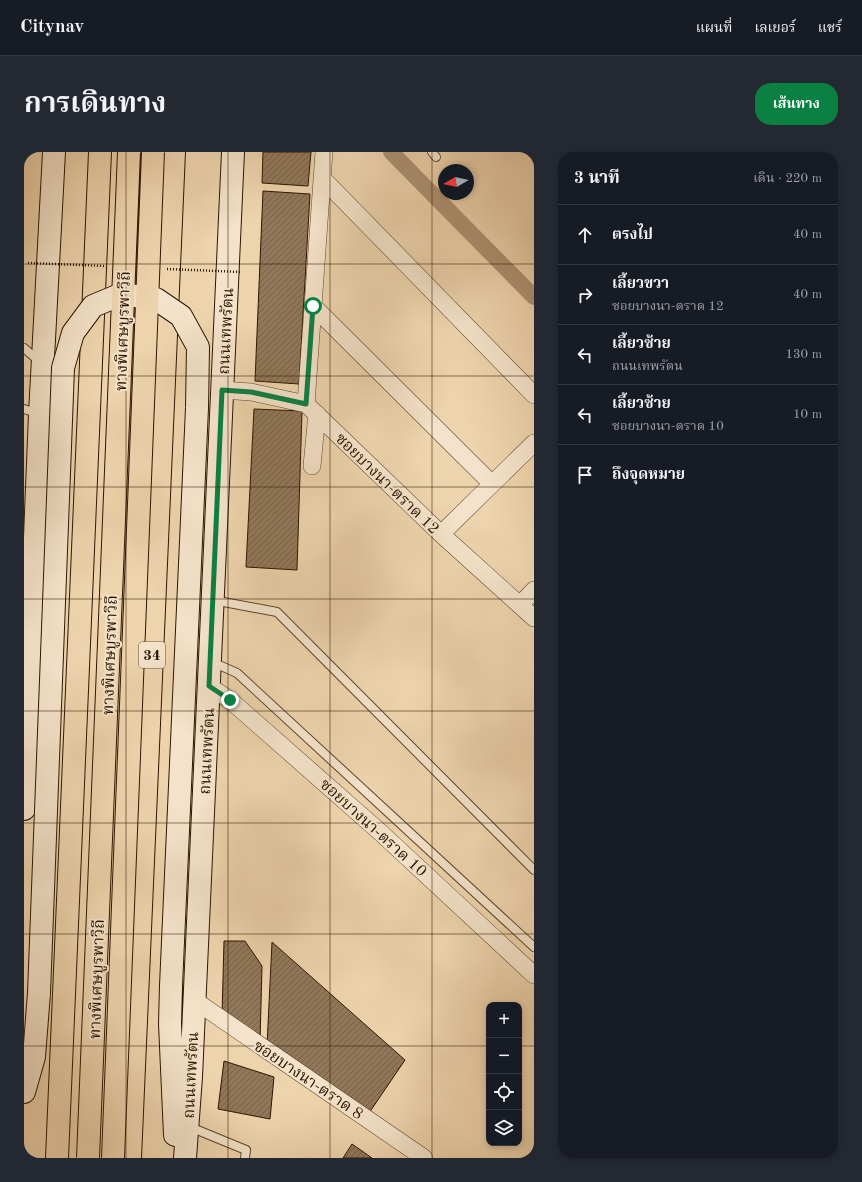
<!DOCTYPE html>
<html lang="th">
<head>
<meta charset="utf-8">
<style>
	:root { --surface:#171b24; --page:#242831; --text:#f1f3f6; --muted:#9ea1a6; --line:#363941; --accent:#0b8043 }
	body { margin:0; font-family:"Old Standard TT","Noto Serif Thai",serif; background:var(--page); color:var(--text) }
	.controls { position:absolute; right:12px; bottom:12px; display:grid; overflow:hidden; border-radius:8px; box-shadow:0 2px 6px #0003 }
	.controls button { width:36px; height:36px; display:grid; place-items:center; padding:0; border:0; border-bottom:1px solid var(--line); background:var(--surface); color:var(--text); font:20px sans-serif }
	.compass { position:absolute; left:414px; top:12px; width:36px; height:36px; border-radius:50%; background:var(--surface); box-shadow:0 2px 6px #0003; rotate:261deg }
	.stop { position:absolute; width:12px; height:12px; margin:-9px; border:3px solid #0b8043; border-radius:50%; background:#fff }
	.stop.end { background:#0b8043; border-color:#fff; box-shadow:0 1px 4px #0008 }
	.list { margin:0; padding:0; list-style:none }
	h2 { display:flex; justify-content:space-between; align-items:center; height:52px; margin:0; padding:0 16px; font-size:17px }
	h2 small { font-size:13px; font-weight:400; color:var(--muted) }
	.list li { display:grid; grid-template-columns:26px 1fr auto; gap:12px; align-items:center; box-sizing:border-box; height:60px; padding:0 16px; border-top:1px solid var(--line) }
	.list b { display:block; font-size:15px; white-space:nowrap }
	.list p { margin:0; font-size:13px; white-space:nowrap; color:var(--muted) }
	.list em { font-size:13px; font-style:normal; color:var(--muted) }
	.icon { flex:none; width:22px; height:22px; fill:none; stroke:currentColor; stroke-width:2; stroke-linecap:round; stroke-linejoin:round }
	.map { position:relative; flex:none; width:510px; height:1006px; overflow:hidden; border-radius:16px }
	header { display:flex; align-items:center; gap:24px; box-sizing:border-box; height:56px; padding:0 20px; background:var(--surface); border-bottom:1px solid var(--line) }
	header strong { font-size:19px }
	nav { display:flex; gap:22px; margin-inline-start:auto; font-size:14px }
	.intro { display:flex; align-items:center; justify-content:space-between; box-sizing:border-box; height:96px; padding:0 24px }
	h1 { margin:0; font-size:28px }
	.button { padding:10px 18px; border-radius:16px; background:var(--accent); color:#fff; font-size:14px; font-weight:700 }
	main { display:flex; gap:24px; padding:0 24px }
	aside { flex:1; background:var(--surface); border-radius:16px; box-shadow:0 2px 6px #0003 }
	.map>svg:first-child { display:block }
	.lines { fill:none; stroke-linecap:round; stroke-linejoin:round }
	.canal { stroke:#ac9372; stroke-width:16 }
	.building { fill:url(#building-hatch); stroke:#2c1500 }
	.lane-casing { stroke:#5c452b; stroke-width:10 }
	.street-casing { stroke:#5c452b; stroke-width:18 }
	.secondary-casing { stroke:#2c1500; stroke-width:24 }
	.highway-casing { stroke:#2c1500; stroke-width:24 }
	.lane { stroke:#f4e3ca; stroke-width:8 }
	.street { stroke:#f4e3ca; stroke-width:17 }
	.secondary { stroke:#f4e3ca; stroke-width:22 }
	.highway { stroke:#eed4ad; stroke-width:22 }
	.secondary-bridge-casing { stroke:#2c1500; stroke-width:24; stroke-linecap:butt }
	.highway-bridge-casing { stroke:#2c1500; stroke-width:24; stroke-linecap:butt }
	.path-bridge { stroke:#2c1500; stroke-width:2.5; stroke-dasharray:1 2; stroke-linecap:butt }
	.secondary-bridge { stroke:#f4e3ca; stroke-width:22 }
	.highway-bridge { stroke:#eed4ad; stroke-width:22 }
	.route { stroke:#0b8043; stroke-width:5 }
	.grid { fill:none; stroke:#2c1500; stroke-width:1; stroke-opacity:0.55 }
	.labels { text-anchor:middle; stroke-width:4; stroke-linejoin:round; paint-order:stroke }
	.shield { fill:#f4e3ca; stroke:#68533d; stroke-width:1 }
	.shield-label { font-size:15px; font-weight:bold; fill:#2c1500 }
	.street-label { font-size:16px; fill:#2c1500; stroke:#f4e3ca }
</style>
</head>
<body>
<header>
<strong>Citynav</strong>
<nav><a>แผนที่</a><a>เลเยอร์</a><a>แชร์</a></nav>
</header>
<div class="intro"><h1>การเดินทาง</h1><a class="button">เส้นทาง</a></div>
<main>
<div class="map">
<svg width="510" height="1006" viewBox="0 0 510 1006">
	<defs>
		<pattern id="building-hatch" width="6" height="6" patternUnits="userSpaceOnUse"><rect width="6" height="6" fill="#91785a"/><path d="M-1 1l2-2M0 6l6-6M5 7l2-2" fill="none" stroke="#776148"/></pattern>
	</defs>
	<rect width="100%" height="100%" fill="#eed4ad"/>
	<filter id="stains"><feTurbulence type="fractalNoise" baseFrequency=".005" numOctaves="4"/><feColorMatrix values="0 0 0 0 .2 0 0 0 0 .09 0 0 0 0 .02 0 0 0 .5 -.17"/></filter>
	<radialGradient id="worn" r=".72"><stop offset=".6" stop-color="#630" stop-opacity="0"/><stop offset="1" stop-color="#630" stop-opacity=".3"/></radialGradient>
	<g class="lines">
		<path class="canal" d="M367 0 510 145"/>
	</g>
	<path class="building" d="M239 0H287L284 34 238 31Z
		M239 39 286 42 275 232 231 229Z
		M230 257 278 259 273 418 222 415Z
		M200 789H221L238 814 236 890 198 864Z
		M248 790 381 908 345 961 243 894Z
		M200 909 250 925 246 967 194 957Z
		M328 992 348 1006H319Z"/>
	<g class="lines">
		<defs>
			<path id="lane" d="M408 0 412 5
				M0 196 16 210
				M0 257 16 262
				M189 448 253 460 510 718
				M188 510 213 521 510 795
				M166 975 222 998 221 1006"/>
			<path id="street" d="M298 26 510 243
				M289 154 468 332
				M198 238 227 240 282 252 417 382 510 466
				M282 252 300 0
				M288 314 293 262
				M417 382 510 291
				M496 453 510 438
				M185 534 206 548 356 680 510 823
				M170 848 400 1006"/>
			<path id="secondary" d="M0 657 16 262 30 0
				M147 834 146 872 151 983
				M0 940 10 905 15 841
				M161 1006 167 925 209 0"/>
			<path id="highway" d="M33 1006 76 0
				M106 1006 150 0"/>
		</defs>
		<use href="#lane" class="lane-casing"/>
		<use href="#street" class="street-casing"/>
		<use href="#secondary" class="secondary-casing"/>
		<use href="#highway" class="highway-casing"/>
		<use href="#lane" class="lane"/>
		<use href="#street" class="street"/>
		<use href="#secondary" class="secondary"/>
		<use href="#highway" class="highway"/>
		<defs>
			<path id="secondary-bridge" d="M15 841 39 216 49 181 69 154 98 142 132 147 157 164 174 195 173 256 147 834"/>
			<path id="highway-bridge" d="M64 1006 105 0
				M89 1006 129 0"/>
		</defs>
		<use href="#secondary-bridge" class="secondary-bridge-casing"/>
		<use href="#highway-bridge" class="highway-bridge-casing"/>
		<path class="path-bridge" d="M4 111 82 114
			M143 117 218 120"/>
		<use href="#secondary-bridge" class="secondary-bridge"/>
		<use href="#highway-bridge" class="highway-bridge"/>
	</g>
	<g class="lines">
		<path class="route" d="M206 548 185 534 198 238 227 240 282 252 289 154"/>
	</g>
	<path class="grid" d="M102 0V1006M204 0V1006M306 0V1006M408 0V1006M0 112H510M0 224H510M0 335H510M0 447H510M0 559H510M0 671H510M0 782H510M0 894H465M495 894H510"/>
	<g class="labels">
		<rect class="shield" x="115" y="490" width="26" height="26" rx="3"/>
		<g class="shield-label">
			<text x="128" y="508">34</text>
		</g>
		<g class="street-label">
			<text transform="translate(98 179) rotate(-88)" y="6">ทางพิเศษบูรพาวิถี</text>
			<text transform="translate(201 179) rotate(-87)" y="6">ถนนเทพรัตน</text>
			<text transform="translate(364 331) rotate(44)" y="6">ซอยบางนา-ตราด 12</text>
			<text transform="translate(85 503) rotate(-88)" y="6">ทางพิเศษบูรพาวิถี</text>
			<text transform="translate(182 599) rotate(-87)" y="6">ถนนเทพรัตน</text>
			<text transform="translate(350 675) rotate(42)" y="6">ซอยบางนา-ตราด 10</text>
			<text transform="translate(72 827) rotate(-88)" y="6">ทางพิเศษบูรพาวิถี</text>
			<text transform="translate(166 923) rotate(-87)" y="6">ถนนเทพรัตน</text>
			<text transform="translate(285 927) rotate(34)" y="6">ซอยบางนา-ตราด 8</text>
		</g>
	</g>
	<rect width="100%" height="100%" filter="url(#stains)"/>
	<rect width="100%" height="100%" fill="url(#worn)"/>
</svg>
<div class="controls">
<button>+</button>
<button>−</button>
<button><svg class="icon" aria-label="locate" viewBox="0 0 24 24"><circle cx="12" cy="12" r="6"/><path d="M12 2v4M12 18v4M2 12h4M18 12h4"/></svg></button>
<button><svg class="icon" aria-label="layers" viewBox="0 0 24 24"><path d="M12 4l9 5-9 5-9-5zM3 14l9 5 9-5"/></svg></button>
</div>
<svg class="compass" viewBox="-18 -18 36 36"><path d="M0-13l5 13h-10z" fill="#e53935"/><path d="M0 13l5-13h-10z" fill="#9ea1a6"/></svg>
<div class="stop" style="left:289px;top:154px"></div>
<div class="stop end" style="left:206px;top:548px"></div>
</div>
<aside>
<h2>3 นาที<small>เดิน · 220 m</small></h2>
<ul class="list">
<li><svg class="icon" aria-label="ahead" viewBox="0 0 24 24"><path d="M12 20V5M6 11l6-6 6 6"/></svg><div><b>ตรงไป</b></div><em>40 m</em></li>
<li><svg class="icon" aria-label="right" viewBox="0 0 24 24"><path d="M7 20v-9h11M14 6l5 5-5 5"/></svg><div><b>เลี้ยวขวา</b><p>ซอยบางนา-ตราด 12</p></div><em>40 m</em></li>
<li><svg class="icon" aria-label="left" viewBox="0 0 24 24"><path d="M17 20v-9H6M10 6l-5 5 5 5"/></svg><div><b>เลี้ยวซ้าย</b><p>ถนนเทพรัตน</p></div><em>130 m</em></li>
<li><svg class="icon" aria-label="left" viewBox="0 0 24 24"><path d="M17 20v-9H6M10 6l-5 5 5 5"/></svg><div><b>เลี้ยวซ้าย</b><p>ซอยบางนา-ตราด 10</p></div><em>10 m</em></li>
<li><svg class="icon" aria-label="arrive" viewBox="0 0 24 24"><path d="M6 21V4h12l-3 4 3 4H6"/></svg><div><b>ถึงจุดหมาย</b></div></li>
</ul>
</aside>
</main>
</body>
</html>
